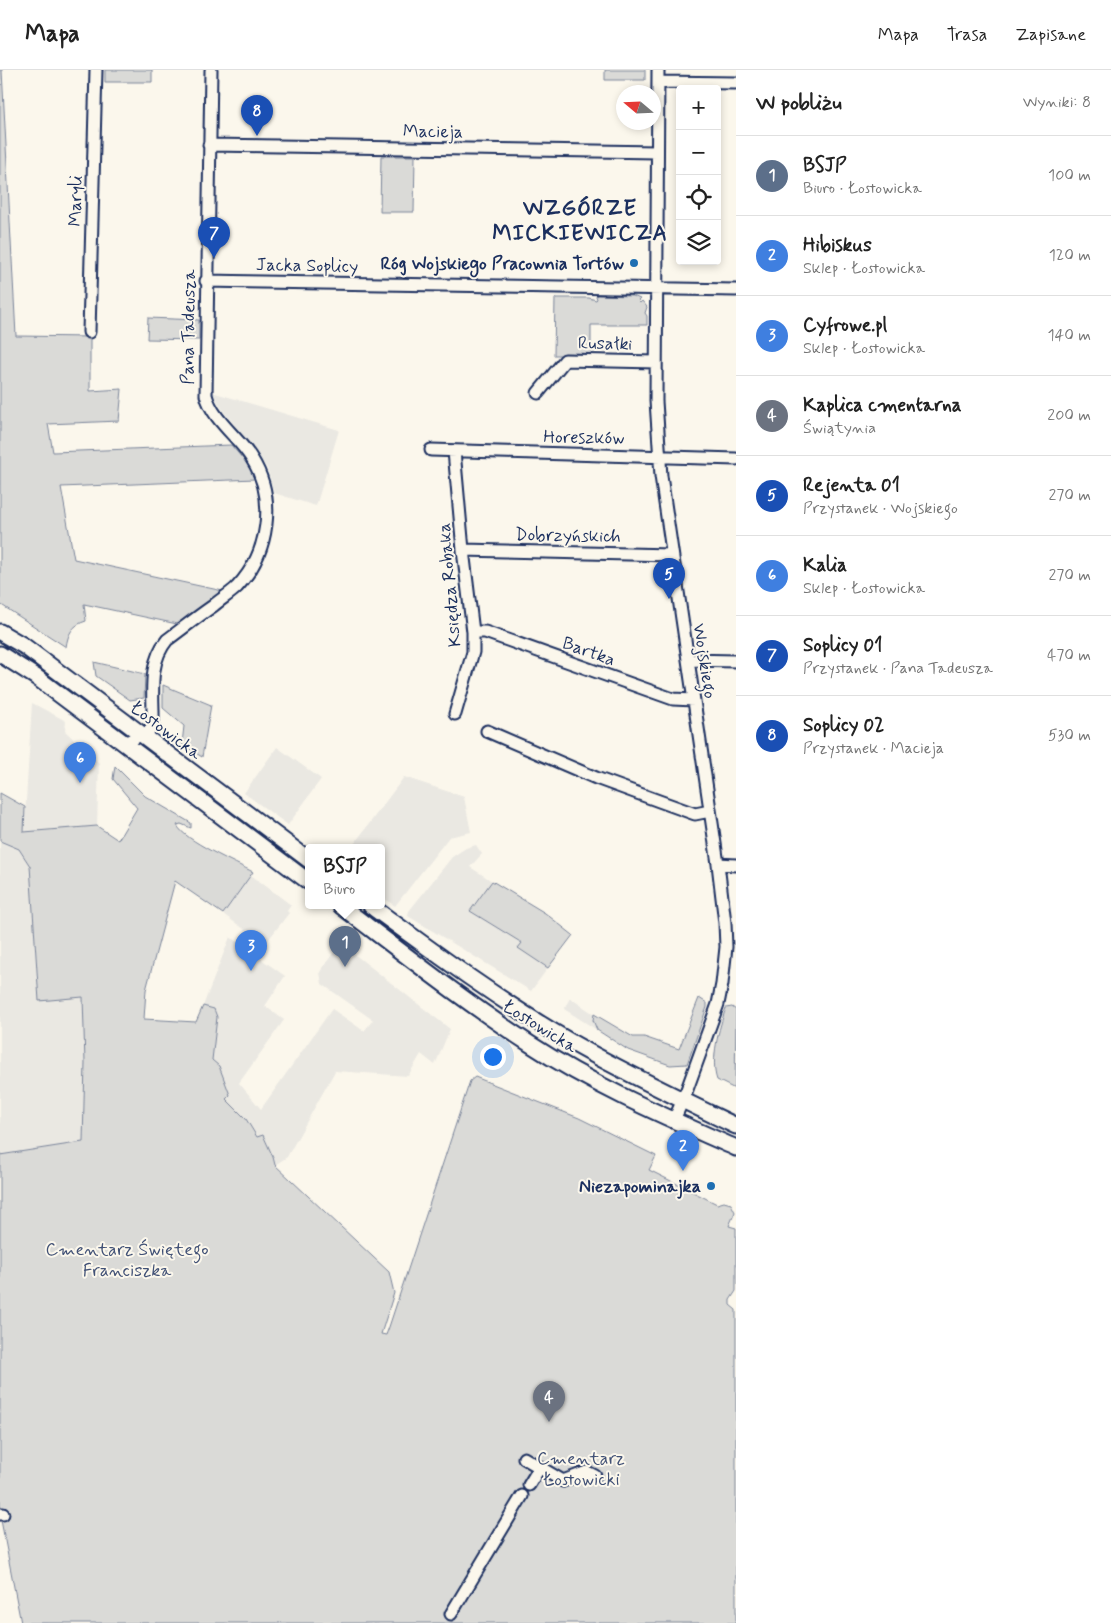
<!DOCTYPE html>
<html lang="pl">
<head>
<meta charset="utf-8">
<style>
	:root { --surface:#fff; --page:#f6f6f6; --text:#222; --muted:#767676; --line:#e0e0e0; --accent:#1f6fb2 }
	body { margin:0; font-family:Mynerve,sans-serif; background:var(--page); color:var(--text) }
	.controls { position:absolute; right:15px; top:15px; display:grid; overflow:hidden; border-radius:5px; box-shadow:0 2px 8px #0003 }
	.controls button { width:45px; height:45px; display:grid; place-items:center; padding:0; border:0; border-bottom:1px solid var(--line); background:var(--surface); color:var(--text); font:25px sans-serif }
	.compass { position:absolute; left:616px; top:15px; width:45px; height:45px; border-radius:50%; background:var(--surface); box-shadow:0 2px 8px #0003; rotate:289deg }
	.you { position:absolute; left:492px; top:986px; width:18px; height:18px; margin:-12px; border:4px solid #fff; border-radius:50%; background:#1a73e8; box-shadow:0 0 0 8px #1a73e833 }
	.badge { display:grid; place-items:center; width:32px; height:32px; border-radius:50%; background:var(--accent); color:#fff; font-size:16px; font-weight:700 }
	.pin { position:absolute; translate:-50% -41px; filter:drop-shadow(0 1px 2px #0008) }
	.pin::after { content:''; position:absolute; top:26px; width:18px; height:15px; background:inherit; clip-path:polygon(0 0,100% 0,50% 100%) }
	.popup { position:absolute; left:305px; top:774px; width:80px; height:65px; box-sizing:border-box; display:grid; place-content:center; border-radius:5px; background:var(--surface); filter:drop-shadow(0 1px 4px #0005); font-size:16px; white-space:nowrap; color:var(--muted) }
	.popup b { font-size:19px; color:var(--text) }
	.popup::after { content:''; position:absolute; left:50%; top:100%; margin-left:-10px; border:10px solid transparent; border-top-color:var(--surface) }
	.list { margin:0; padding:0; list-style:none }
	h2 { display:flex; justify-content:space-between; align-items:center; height:65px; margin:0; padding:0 20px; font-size:21px }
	h2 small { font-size:16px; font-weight:400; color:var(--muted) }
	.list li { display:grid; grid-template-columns:32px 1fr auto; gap:15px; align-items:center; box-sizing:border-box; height:80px; padding:0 20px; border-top:1px solid var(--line) }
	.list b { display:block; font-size:19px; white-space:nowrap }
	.list p { margin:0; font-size:16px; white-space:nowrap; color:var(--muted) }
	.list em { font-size:16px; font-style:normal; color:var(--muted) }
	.icon { flex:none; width:28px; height:28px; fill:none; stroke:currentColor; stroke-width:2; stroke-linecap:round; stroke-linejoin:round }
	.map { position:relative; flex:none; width:736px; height:1553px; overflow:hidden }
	header { display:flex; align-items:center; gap:30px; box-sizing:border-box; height:70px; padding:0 25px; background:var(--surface); border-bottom:1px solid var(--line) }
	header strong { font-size:24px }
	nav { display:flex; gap:28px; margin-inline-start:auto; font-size:18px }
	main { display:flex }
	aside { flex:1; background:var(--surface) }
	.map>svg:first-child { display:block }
	.built { fill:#eae8e2 }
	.green { fill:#dadad7; stroke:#7a849a }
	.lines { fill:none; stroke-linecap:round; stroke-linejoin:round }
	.street-casing { stroke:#1b2f5e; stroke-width:15 }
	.secondary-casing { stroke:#1b2f5e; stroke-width:19 }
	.street { stroke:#fbf7ec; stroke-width:11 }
	.secondary { stroke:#fbf7ec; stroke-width:15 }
	.poi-dot { fill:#1f6fb2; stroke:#fbf7ec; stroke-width:2 }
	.labels { text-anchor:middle; stroke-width:4; stroke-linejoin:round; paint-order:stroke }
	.street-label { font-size:18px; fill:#1b2f5e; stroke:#fbf7ec }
	.poi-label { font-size:18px; font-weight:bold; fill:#1b2f5e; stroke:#fbf7ec; text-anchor:end }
	.park-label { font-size:18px; fill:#415176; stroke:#fbf7ec }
	.district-label { font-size:22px; font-weight:bold; letter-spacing:1px; fill:#1b2f5e; stroke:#fbf7ec }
</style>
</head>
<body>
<header>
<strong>Mapa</strong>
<nav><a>Mapa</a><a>Trasa</a><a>Zapisane</a></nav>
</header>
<main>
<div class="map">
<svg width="736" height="1553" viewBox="0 0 736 1553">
	<rect width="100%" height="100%" fill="#fbf7ec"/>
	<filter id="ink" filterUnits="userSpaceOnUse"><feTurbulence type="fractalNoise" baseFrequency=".02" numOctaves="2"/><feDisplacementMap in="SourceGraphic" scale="10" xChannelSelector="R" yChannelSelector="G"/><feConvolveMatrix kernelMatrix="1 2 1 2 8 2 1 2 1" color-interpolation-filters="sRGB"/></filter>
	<g filter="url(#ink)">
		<path class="built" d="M212 322 339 360 316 436 274 423 267 398 248 371 224 342Z
			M32 633 66 651 65 661 99 693 97 756 24 763Z
			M277 677 321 709 288 755 244 723Z
			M404 707 464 727 471 762 449 767 395 836 381 826V778H351Z
			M0 771 19 779 30 796 39 930 83 927 85 993 83 1072 0 1085Z
			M476 775 482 784 470 797 492 811 471 841 522 873 519 878 548 898 531 921 408 846 409 841 452 787 466 778Z
			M251 805 291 835 287 841 289 843 265 874 223 844Z
			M230 867 285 906 265 936 284 950 239 1013 261 1039 332 939 364 961 373 950 322 914 320 902 340 873 450 959 435 995 421 984 408 1006 335 1001 287 1087 275 1095 273 1087 263 1065 258 1067 246 1049 226 1029 212 990 217 947 214 939 203 936Z
			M570 928 594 944 593 950 597 960 564 939Z"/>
		<path class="green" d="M0 0H2L16 266 90 267V321L122 319 119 351 48 354 53 382 231 375 250 397 255 409 61 417 74 489 223 521 177 554 84 534 86 551C72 555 68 564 66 577L0 534Z
			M105 0H152V12H105Z
			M605 0H645V10H605Z
			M381 86H415L414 142H380Z
			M597 225 633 226 640 229 638 231 640 233 642 231 647 237 645 243 647 246V255H591V285H554L555 228H589L596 230 597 229 596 226Z
			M148 248 199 250V270L147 269Z
			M94 592 145 604 144 628 130 630 96 606Z
			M163 615 211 635 202 687 182 674 184 656 163 638Z
			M115 696 145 726 191 753V758L181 754 177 755C183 770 238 794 253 802L223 844 175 811 146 920 144 949 196 952 203 936 214 939 217 947 212 990 219 996 230 1025 226 1029 246 1049 257 1067 263 1065 273 1087 275 1095 389 1202 394 1223 381 1264 386 1265 389 1257 470 1011 475 1007 579 1048 656 1086 649 1100 717 1134 724 1132 731 1134 735 1142 729 1156 736 1158V1221L730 1230V1235L736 1240V1553H21L0 1445V1085L83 1072 85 993 83 927 39 931 30 796 19 779 0 771V723L25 737 24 762 97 756 118 770 137 738 113 709Z
			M492 811 545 843 573 865 548 898 518 878 522 873 470 841Z
			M699 928 707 933V937L687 994 670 995 628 980 597 960 593 950 594 944 633 967H644L679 979Z
			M732 937 736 940 735 1019 717 1010C710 990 719 958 726 938Z"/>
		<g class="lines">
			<defs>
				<path id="street" d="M658 0 656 331 661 406 718 794 725 853 726 877 722 914 718 934 685 1025 674 1050
					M658 12 736 13
					M209 75 657 82
					M206 211 736 220
					M89 262 96 0
					M538 323 565 290 656 292
					M431 380 736 389
					M454 381 463 480 473 562V582L455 644
					M463 480 671 485
					M473 562H485L673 629 694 630
					M688 590 736 591
					M487 661 596 708 659 731 695 744 710 741
					M124 673 148 662 153 655C154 626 147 594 167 570 182 559 197 547 213 536 221 529 230 524 237 517 269 483 277 429 252 389 239 367 213 351 206 325L211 0
					M718 794 736 795
					M524 1388 563 1411 587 1402 595 1406
					M529 1415 540 1397
					M0 1444H3
					M451 1544 522 1426"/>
				<path id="secondary" d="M0 562 24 576 309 790
					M0 584 36 607 309 812
					M341 836C403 883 465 932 530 974 594 1016 666 1047 736 1078
					M371 836C435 883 500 931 569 971 623 1002 680 1029 736 1056"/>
			</defs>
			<use href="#street" class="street-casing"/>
			<use href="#secondary" class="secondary-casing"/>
			<use href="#street" class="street"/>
			<use href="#secondary" class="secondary"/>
		</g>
	</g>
	<g class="poi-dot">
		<circle cx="634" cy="193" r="5"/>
		<circle cx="711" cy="1116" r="5"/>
	</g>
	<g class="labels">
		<g class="street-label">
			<text transform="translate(433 61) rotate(1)" y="6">Macieja</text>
			<text transform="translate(75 131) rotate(-89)" y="6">Maryli</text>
			<text transform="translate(307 195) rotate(1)" y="6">Jacka Soplicy</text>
			<text transform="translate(188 257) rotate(-89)" y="6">Pana Tadeusza</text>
			<text transform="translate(605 273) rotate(1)" y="6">Rusałki</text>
			<text transform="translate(584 367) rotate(1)" y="6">Horeszków</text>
			<text transform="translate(568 465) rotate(1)" y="6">Dobrzyńskich</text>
			<text transform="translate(449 515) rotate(-95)" y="6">Księdza Robaka</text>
			<text transform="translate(589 581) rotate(20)" y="6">Bartka</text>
			<text transform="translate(705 591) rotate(81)" y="6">Wojskiego</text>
			<text transform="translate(166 660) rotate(37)" y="6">Łostowicka</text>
			<text transform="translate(540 956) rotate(32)" y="6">Łostowicka</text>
		</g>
		<g class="poi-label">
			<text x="624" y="199">Róg Wojskiego Pracownia Tortów</text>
			<text x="701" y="1122">Niezapominajka</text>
		</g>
		<g class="park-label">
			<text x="127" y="1185">Cmentarz Świętego<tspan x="127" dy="21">Franciszka</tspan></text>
			<text x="581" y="1394">Cmentarz<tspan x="581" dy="21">Łostowicki</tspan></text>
		</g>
		<g class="district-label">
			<text x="580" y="145">WZGÓRZE<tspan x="580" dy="25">MICKIEWICZA</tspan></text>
		</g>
	</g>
</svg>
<div class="controls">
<button>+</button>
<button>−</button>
<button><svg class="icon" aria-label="locate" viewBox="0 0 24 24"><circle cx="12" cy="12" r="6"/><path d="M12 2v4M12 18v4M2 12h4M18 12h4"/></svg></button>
<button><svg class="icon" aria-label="layers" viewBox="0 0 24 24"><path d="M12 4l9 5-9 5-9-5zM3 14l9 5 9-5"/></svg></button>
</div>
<svg class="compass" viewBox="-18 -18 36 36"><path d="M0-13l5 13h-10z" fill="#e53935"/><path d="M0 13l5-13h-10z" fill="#767676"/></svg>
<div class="you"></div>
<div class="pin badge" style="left:345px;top:897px;background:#5c6f8a">1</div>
<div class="popup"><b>BSJP</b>Biuro</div>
<div class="pin badge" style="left:683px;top:1101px;background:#3f7fe0">2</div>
<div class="pin badge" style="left:251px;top:901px;background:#3f7fe0">3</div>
<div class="pin badge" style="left:549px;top:1352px;background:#6b7280">4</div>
<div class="pin badge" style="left:669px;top:529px;background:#1a4fb4">5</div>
<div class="pin badge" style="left:80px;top:713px;background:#3f7fe0">6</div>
<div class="pin badge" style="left:214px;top:188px;background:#1a4fb4">7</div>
<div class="pin badge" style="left:257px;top:66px;background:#1a4fb4">8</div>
</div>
<aside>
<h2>W pobliżu<small>Wyniki: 8</small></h2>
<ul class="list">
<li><span class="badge" style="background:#5c6f8a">1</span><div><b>BSJP</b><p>Biuro · Łostowicka</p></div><em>100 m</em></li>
<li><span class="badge" style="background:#3f7fe0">2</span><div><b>Hibiskus</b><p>Sklep · Łostowicka</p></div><em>120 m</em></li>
<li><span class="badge" style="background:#3f7fe0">3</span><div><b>Cyfrowe.pl</b><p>Sklep · Łostowicka</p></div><em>140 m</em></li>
<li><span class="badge" style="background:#6b7280">4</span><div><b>Kaplica cmentarna</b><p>Świątynia</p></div><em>200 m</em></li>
<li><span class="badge" style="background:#1a4fb4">5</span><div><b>Rejenta 01</b><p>Przystanek · Wojskiego</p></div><em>270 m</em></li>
<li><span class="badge" style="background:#3f7fe0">6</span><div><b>Kalia</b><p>Sklep · Łostowicka</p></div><em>270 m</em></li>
<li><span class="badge" style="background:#1a4fb4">7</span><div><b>Soplicy 01</b><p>Przystanek · Pana Tadeusza</p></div><em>470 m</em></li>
<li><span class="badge" style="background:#1a4fb4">8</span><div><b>Soplicy 02</b><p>Przystanek · Macieja</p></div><em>530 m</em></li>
</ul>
</aside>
</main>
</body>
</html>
